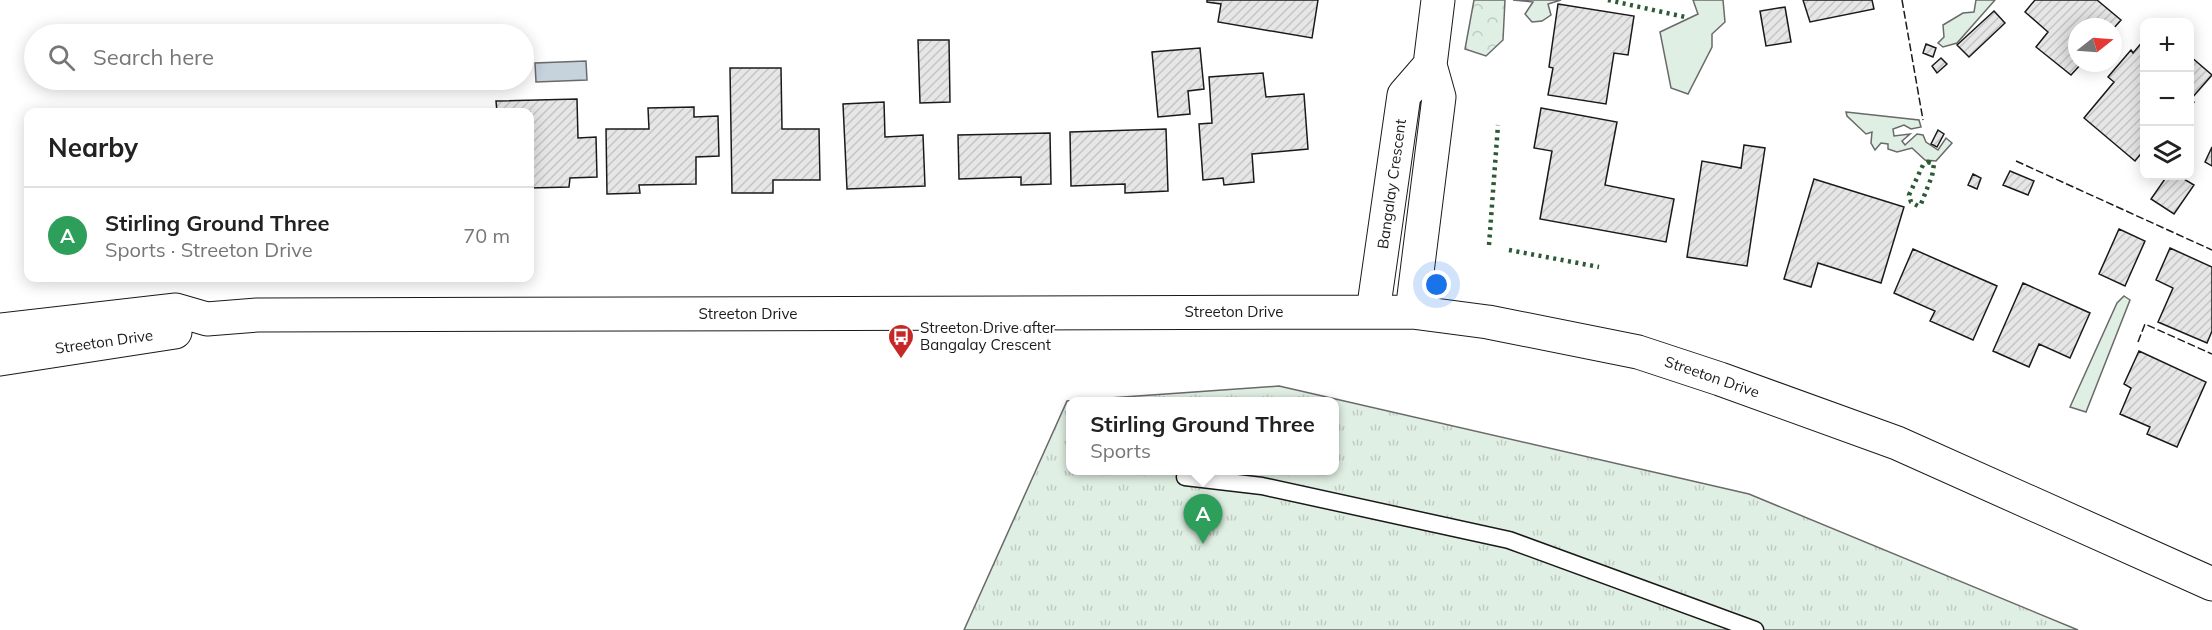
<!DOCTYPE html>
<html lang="en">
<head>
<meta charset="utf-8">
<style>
	:root { --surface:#fff; --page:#f6f6f6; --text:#222; --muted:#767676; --line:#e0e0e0; --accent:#d93025 }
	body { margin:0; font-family:Mulish,sans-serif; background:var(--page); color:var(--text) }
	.controls { position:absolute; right:18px; top:18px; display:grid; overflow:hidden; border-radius:12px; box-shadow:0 3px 15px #0003 }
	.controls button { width:54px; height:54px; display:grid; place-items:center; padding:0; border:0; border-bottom:2px solid var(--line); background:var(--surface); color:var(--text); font:30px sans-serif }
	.compass { position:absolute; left:2068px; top:18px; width:54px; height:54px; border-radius:50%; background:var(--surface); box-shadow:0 3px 15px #0003; rotate:73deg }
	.you { position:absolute; left:1437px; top:285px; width:21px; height:21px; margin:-15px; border:4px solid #fff; border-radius:50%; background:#1a73e8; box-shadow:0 0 0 9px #1a73e833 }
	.badge { display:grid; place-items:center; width:39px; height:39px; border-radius:50%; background:var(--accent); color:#fff; font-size:20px; font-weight:700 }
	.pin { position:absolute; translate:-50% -50px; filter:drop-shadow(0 2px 3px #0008) }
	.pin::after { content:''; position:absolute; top:32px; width:21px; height:18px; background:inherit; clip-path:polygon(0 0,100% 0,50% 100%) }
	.popup { position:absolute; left:1066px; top:397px; width:273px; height:78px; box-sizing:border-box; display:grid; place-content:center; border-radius:12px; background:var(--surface); filter:drop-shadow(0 2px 4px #0005); font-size:20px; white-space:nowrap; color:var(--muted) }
	.popup b { font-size:22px; color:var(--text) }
	.popup::after { content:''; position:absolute; left:50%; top:100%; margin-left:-12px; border:12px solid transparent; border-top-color:var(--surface) }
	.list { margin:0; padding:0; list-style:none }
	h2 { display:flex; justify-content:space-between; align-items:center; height:78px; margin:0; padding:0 24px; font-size:26px }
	h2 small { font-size:20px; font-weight:400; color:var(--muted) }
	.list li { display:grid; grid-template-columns:39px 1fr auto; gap:18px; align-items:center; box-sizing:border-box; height:96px; padding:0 24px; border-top:2px solid var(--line) }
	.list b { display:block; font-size:22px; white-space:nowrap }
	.list p { margin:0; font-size:20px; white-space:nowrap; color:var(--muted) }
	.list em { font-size:20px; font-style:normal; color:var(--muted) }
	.icon { flex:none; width:33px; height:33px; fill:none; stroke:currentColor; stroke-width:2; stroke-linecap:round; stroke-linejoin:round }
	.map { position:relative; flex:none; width:2212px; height:630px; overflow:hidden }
	.search { position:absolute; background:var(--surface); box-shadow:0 3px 15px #0003; left:24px; top:24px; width:510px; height:66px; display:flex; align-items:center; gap:15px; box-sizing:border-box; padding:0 21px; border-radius:33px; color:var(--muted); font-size:22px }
	.panel { position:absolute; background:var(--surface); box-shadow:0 3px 15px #0003; left:24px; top:108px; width:510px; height:174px; border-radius:12px }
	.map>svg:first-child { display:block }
	.green { fill:#e0efe3; stroke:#6a6a6a; stroke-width:1.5 }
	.forest { fill:url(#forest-crowns); stroke:#6a6a6a; stroke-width:1.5 }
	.park { fill:url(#park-tufts); stroke:#6a6a6a; stroke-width:1.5; fill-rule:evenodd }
	.water { fill:#c6d2dc; stroke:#6a6a6a; stroke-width:1.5 }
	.building { fill:url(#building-hatch); stroke:#1a1a1a; stroke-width:1.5 }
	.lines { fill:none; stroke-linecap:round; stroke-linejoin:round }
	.lane-casing { stroke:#1a1a1a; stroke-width:19 }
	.secondary-casing { stroke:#1a1a1a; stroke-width:35 }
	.lane { stroke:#fff; stroke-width:16 }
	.secondary { stroke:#fff; stroke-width:33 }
	.hedge { stroke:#2b5a34; stroke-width:4.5; stroke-dasharray:3 4.5; stroke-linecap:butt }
	.fence { stroke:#1a1a1a; stroke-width:1.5; stroke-dasharray:8 3; stroke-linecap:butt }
	.labels { text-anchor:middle; stroke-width:4.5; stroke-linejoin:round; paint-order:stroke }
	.street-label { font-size:15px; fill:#1a1a1a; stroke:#fff }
	.poi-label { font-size:15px; fill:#1a1a1a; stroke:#fff; text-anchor:start }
</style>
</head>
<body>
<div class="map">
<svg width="2212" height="630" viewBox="0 0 2212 630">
	<defs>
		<pattern id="forest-crowns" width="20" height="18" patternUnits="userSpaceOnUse" patternTransform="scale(1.5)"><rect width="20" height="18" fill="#e0efe3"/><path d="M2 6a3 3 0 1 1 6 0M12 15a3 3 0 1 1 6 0" fill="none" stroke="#c0ccc2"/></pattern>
		<pattern id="park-tufts" width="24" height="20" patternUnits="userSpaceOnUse" patternTransform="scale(1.5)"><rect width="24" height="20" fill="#e0efe3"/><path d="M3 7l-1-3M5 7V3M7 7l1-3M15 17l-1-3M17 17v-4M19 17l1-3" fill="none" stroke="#c0ccc2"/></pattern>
		<pattern id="building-hatch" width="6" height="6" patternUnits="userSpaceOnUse" patternTransform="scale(1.5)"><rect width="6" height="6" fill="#e6e6e6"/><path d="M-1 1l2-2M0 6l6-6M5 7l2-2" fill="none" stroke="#c5c5c5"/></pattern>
	</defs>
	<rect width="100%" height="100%" fill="#fff"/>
	<path class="green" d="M1513 0H1561L1548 4 1551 15 1542 21 1532 22 1525 14 1533 2Z
		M1693 0H1723L1725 22 1712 34V47L1688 94 1671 88 1660 32 1698 14Z
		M1976 0H1995L1957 43 1943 47 1938 43 1944 37 1943 25 1963 13 1974 12Z
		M1846 112 1919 120 1921 127 1911 129 1904 125 1893 129 1894 136 1910 134 1902 141 1905 145 1917 134 1923 135 1926 142 1938 150 1946 138 1952 143 1936 161 1925 160 1912 148 1897 152 1888 149V144L1881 143 1875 150 1871 143 1872 132 1866 134 1847 116Z
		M2124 296 2130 300 2086 412 2070 407 2117 303Z"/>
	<path class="forest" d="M1474 0H1505L1503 40 1486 56 1465 49Z"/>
	<path class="park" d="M1279 386 1749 494 2078 630H964L1067 401ZM1071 402H1335V470H1071Z"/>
	<path class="water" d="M586 61 587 80 536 82 535 63Z"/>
	<path class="building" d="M1207 0H1318L1312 38 1218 22 1221 4 1207 2Z
		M1803 0H1872L1874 9 1810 22Z
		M2035 0H2097L2121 20 2113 29 2077 27V63H2082L2071 75 2036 47 2048 32 2025 12Z
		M1558 4 1634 16 1628 55 1614 53 1606 104 1548 95 1553 68 1549 67Z
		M1785 7 1791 42 1766 46 1760 11Z
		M1994 11 2005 23 1969 57 1957 45Z
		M918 40H949L950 102 920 103Z
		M2144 40V150L2135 161 2084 118 2114 82 2108 77 2131 50 2133 53Z
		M1926 44 1936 48 1933 57 1923 53Z
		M1200 48 1204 89 1188 91 1190 114 1158 117 1152 52Z
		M2190 56 2212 75 2191 99 2194 102 2190 108Z
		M1941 58 1947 64 1937 73 1932 66Z
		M730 68H781L782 129H819L820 180H773V193H732Z
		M1263 73 1266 97 1304 94 1308 149 1252 154 1254 182 1224 185 1223 178 1203 180 1199 124 1212 123 1209 77Z
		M577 99 578 138 596 137 597 177 570 178 569 187 530 188V112H497L496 101Z
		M884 102 885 137 923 135 925 186 847 189 843 104Z
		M694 107V117L718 116 719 156 696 157V184L639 185 640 193 607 194 606 129H649L648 108Z
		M1541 108 1617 122 1605 185 1674 199 1666 242 1540 219 1552 151 1534 148Z
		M1166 129 1168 191 1125 193V184L1071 186 1070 132Z
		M1938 130 1944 134 1937 147 1931 144Z
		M1050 133 1051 184 1021 185V177L959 179 958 135Z
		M1744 145 1765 148 1747 266 1687 257 1702 161 1741 168Z
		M2212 147V166L2205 162Z
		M2010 171 2034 181 2028 195 2003 185Z
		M1973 174 1981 178 1977 189 1968 185Z
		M2167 176H2179L2194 185 2174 214 2151 199Z
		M1814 179 1904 207 1881 283 1818 263 1811 287 1784 279Z
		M2119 229 2145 241 2125 286 2099 274Z
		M2170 248 2212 267V331L2207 343 2158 322 2173 288 2156 280Z
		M1913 249 1997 286 1973 340 1930 321 1935 311 1894 293Z
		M2023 283 2090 313 2070 358 2039 344 2029 367 1993 351Z
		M2139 351 2206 382 2177 447 2147 434 2150 427 2120 414 2131 388 2124 384Z"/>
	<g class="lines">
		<defs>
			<path id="lane" d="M1185 477 1262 486 1509 540 1755 630"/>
			<path id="secondary" d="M1373 312 1404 95 1430 65
				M1412 312 1439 97 1430 65 1438 0
				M0 330 176 310 207 319 257 315 1412 312 1488 322 1638 352 1720 379 1897 443 2212 584
				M0 359 175 332"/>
		</defs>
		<use href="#lane" class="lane-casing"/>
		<use href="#secondary" class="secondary-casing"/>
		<use href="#lane" class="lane"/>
		<use href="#secondary" class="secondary"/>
		<path class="hedge" d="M1608 0 1685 17
			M1928 162 1934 164 1932 176 1921 204 1918 206 1911 202 1909 195 1923 165Z
			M1489 245 1498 125
			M1509 250 1599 267"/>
		<path class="fence" d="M1902 0 1923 120
			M2016 161 2212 250
			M2138 342 2145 324 2212 354"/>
	</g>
	<defs>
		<symbol id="bus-pin" viewBox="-11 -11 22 30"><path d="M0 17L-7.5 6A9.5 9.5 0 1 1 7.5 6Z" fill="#c62828" stroke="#fff"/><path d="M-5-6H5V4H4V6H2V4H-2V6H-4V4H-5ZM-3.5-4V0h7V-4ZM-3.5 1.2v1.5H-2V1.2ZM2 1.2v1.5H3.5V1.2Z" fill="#fff"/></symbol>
	</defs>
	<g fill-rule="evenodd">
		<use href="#bus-pin" x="886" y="322" width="30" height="40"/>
	</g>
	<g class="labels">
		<g class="street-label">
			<text transform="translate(1392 184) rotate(-82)" y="5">Bangalay Crescent</text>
			<text x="1234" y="317">Streeton Drive</text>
			<text x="748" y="319">Streeton Drive</text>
			<text transform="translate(104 342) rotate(-8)" y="5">Streeton Drive</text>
			<text transform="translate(1712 377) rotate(19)" y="5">Streeton Drive</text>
		</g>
		<g class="poi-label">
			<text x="920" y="333">Streeton Drive after<tspan x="920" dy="17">Bangalay Crescent</tspan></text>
		</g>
	</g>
</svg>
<div class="controls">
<button>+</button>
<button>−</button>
<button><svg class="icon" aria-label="layers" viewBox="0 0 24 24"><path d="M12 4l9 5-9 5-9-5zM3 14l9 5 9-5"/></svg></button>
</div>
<svg class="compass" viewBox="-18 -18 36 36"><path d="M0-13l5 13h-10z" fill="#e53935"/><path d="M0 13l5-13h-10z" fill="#767676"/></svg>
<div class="you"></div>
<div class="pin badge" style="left:1203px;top:544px;background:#2e9e5b">A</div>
<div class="popup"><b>Stirling Ground Three</b>Sports</div>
<div class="search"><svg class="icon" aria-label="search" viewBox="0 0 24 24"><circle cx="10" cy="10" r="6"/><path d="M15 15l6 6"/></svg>Search here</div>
<section class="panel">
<h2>Nearby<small></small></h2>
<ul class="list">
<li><span class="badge" style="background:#2e9e5b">A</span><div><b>Stirling Ground Three</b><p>Sports · Streeton Drive</p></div><em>70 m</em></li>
</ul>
</section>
</div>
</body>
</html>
